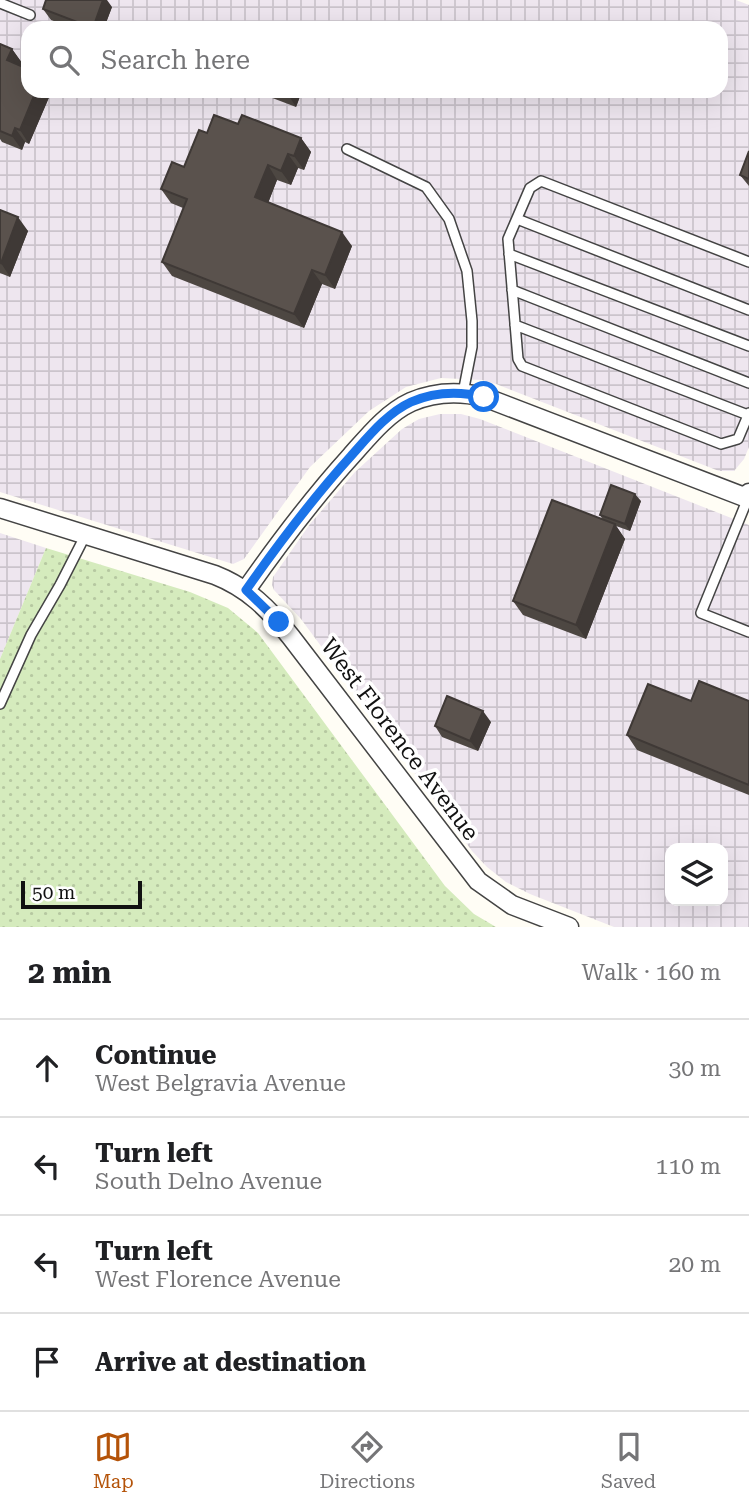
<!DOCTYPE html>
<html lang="en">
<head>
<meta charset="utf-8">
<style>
	:root { --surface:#fff; --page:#f2f2f2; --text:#202124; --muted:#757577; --line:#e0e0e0; --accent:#b45309 }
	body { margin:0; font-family:"Roboto Serif",serif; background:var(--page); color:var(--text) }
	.controls { position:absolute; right:21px; bottom:21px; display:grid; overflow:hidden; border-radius:14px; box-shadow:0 7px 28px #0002 }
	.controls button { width:63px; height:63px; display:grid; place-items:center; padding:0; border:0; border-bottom:2px solid var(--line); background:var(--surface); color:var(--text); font:35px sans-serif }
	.scale { position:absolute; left:21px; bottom:18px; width:121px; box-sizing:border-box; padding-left:7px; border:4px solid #111; border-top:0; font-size:19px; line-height:24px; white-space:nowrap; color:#111; -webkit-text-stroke:5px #fff; paint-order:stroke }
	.stop { position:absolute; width:21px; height:21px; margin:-16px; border:5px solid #1a73e8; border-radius:50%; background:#fff }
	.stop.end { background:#1a73e8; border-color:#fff; box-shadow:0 2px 7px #0008 }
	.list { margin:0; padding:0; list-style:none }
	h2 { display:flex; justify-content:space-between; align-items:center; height:91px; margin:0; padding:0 28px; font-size:30px }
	h2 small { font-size:23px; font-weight:400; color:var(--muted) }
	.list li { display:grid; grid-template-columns:46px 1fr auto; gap:21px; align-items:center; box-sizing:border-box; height:98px; padding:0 28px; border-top:2px solid var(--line) }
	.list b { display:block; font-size:26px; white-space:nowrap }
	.list p { margin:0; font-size:23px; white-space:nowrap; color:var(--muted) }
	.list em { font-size:23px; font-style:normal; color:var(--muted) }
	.icon { flex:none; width:38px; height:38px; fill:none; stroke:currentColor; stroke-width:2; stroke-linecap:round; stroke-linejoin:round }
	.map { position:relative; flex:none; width:749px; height:927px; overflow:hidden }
	.search { position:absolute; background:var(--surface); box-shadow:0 7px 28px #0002; left:21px; right:21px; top:21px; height:77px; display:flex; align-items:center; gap:18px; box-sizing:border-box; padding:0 24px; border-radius:21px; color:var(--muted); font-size:26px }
	.sheet { height:483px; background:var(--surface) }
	nav { display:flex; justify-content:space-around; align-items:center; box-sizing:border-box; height:98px; border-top:2px solid var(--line); background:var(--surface); font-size:19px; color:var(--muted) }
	nav a { display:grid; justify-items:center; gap:4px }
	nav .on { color:var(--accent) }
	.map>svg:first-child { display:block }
	.industrial { fill:url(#industrial-grid); fill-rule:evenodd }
	.green { fill:url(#green-dots) }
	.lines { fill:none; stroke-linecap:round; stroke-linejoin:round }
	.service-casing { stroke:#444; stroke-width:12 }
	.minor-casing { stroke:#444; stroke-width:21 }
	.service { stroke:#fff; stroke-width:9 }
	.minor { stroke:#fff; stroke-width:18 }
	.wall { fill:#4d4742 }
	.shaded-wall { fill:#3f3936 }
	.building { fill:#5a524d; stroke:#3f3936; stroke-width:2 }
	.route { stroke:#1a73e8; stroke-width:9 }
	.labels { text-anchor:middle; stroke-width:7; stroke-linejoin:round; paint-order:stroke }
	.street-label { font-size:23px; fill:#111; stroke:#fff }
</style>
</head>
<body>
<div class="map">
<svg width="749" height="927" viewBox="0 0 749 927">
	<defs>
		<pattern id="industrial-grid" width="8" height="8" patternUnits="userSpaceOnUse" patternTransform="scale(1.75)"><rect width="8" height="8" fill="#eee6ef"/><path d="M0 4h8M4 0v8" fill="none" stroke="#cbc4cc"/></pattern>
		<pattern id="green-dots" width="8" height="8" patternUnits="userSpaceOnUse" patternTransform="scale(1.75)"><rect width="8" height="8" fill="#d5ebbd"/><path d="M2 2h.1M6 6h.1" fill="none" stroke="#b6c8a1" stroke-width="1.8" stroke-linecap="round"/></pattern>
	</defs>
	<rect width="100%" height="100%" fill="#fffdf5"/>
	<path class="industrial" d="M0 0H736L749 5V447L744 459 734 471H719L496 384 482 380 441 378 406 387 369 411 310 467 244 559 233 564 0 492ZM28 28H721V91H28Z
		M440 414H461L480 419 749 525V927H614L530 894 506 882 487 867 472 851 301 619 274 590 272 585 273 577 310 524 355 472 402 429 419 419ZM670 848H723V901H670Z
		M0 533 46 548 0 659Z"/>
	<path class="green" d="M46 548 190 592 228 608 258 633 445 886 474 914 496 927H0V659Z"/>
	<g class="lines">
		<defs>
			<path id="service" d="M0 3 30 15
				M347 149 426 187 449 219 467 271 472 321V347L463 393
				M517 219 749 310
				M509 254 749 346
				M749 262 541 181 530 188 508 239 518 359 522 366 721 444 738 439 749 413
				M512 290 749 383
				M515 325 748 415
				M748 498 701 613 749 632
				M0 704 31 635 60 585 85 536"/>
			<path id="minor" d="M0 508 215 575C248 588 269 609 291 637L478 881 512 905 569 927
				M246 590C279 543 313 498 351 456 368 437 387 413 411 402 434 392 459 391 484 397L747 498 749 493"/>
		</defs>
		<use href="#service" class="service-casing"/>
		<use href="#minor" class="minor-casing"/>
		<use href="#service" class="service"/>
		<use href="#minor" class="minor"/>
	</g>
	<path class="wall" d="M112 7 104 28H73L51 20 43 9Z
		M0 44 12 49 22 63 20 66 50 95 29 144 25 142 22 150 2 142 0 139Z
		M254 91H302L296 107Z
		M238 124 301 138 311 152 304 170 298 168 291 185 277 180 268 203 352 246 335 289 322 284 304 328 172 276 162 262 183 208 171 203 161 189 184 167 207 133Z
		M749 151V186L740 175Z
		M0 210 28 231 10 277 0 273Z
		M641 501 630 531 616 526 625 539 586 639 523 615 513 601 603 520 600 515Z
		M749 701V795L637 750 627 735Z
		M491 722 478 751 442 737 435 726Z"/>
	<path class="shaded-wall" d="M103 0H107L112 7 104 28H95L94 25Z
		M12 49 22 63 17 75 7 60Z
		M36 91H47L50 95 29 144 20 130Z
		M291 91H302L296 107 289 96Z
		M15 128 25 142 22 150 12 136Z
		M301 138 311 152 304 170 294 156Z
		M288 154 298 168 291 185 281 171Z
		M268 165 277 180 265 211 255 197Z
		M18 217 28 231 10 277 1 263Z
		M342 232 352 246 335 289 325 275Z
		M312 270 322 284 304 328 294 314Z
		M635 494 641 501 630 531 625 524Z
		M615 524 625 539 586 639 576 625Z
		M483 711 491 722 478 751 470 741Z"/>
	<path class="building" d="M46 0H103L94 25 90 24 88 28H78L80 23 43 9Z
		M0 44 12 49 7 60 28 69V91H36L20 130 15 128 12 136 0 131Z
		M275 91H291L289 96Z
		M214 115 238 124 242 115 301 138 294 156 288 154 281 171 268 165 255 197 342 232 325 275 312 270 294 314 162 262 187 199 161 189 172 162 184 167 199 130 207 133Z
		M749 151V179L740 175Z
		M0 210 18 217 1 263 0 262Z
		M611 485 635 494 625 524 600 515Z
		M552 500 615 524 576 625 513 601Z
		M699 681 749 701V785L627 735 648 684 691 701Z
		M447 696 483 711 470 741 435 726Z"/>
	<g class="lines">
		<path class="route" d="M279 622 246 590C279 543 313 498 351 456 368 437 387 413 411 402 434 392 459 391 484 397"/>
	</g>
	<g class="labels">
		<g class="street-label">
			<text transform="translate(400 739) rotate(53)" y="8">West Florence Avenue</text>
		</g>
	</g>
</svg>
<div class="controls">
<button><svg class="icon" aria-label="layers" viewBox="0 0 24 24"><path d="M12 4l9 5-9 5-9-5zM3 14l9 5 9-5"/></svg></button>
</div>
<div class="scale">50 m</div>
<div class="stop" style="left:484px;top:397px"></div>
<div class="stop end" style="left:279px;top:622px"></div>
<div class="search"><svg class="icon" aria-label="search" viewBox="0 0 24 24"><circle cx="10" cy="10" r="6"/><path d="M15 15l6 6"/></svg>Search here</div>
</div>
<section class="sheet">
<h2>2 min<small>Walk · 160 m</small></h2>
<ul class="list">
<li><svg class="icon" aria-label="ahead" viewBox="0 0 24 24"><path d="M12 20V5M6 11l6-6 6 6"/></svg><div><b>Continue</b><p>West Belgravia Avenue</p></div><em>30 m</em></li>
<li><svg class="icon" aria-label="left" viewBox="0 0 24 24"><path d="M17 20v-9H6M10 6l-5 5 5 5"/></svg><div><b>Turn left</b><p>South Delno Avenue</p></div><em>110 m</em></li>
<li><svg class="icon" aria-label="left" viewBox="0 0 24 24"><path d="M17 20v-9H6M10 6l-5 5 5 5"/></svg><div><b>Turn left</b><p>West Florence Avenue</p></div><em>20 m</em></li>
<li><svg class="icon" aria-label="arrive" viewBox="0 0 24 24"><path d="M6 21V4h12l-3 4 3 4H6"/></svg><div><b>Arrive at destination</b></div></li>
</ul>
</section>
<nav>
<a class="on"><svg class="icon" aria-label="map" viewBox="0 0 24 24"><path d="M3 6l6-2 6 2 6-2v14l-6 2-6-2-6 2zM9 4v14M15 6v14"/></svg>Map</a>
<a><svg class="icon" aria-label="directions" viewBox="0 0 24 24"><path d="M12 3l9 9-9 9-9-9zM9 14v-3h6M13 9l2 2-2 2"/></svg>Directions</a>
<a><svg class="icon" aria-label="saved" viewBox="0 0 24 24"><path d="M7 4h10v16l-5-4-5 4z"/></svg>Saved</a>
</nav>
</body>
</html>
